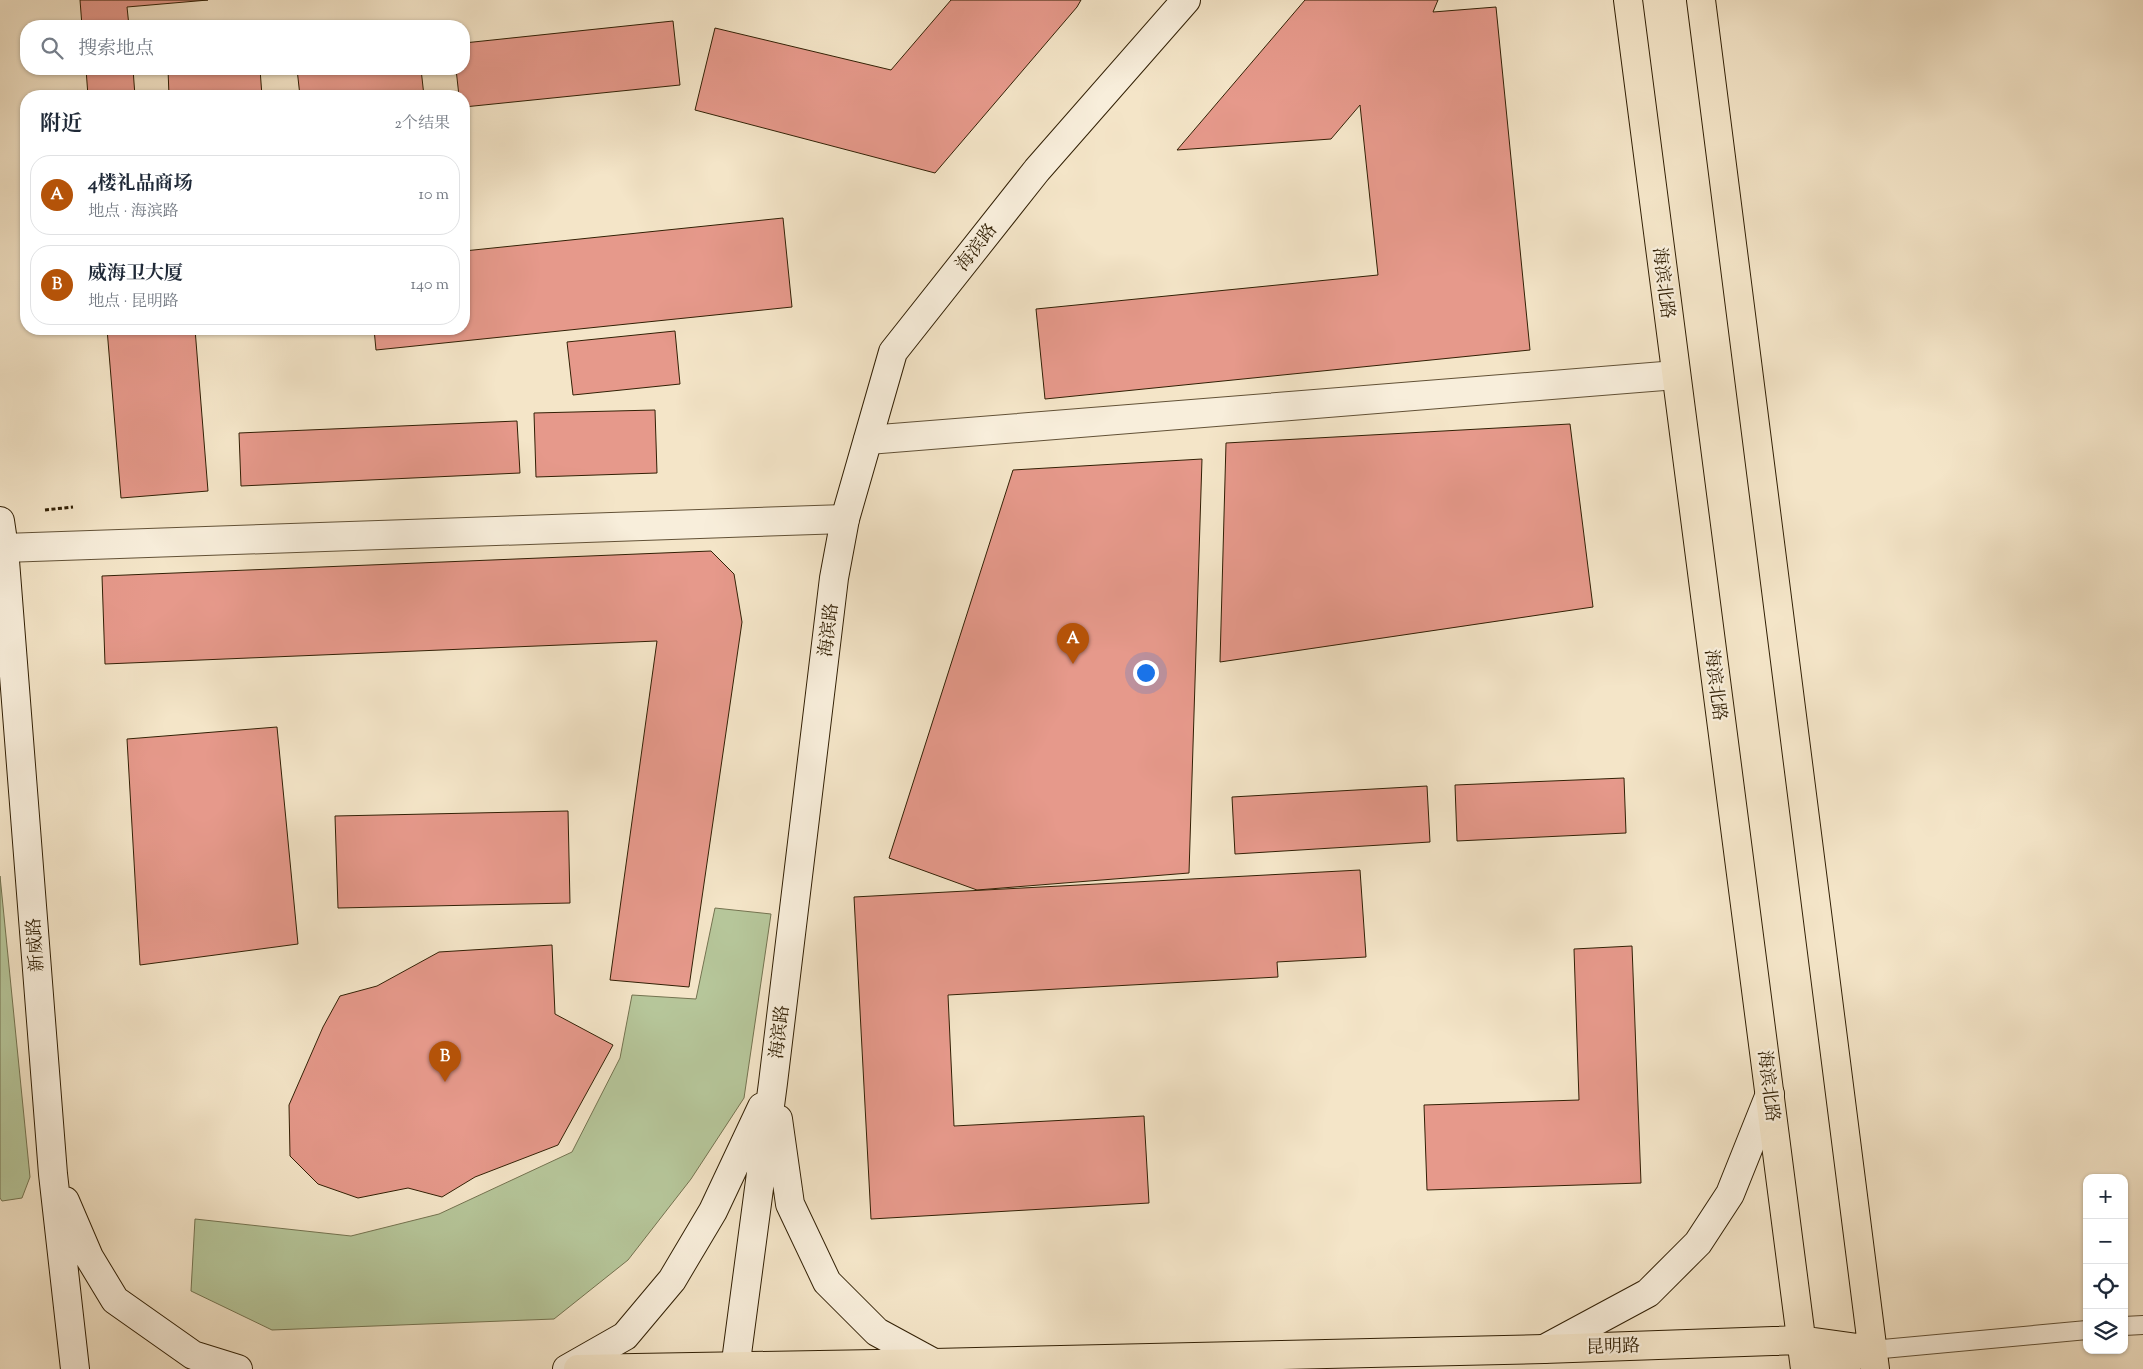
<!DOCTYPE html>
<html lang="zh">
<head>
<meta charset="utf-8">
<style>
	:root { --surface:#fff; --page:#f2f2f3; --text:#1f2937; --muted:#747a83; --line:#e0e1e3; --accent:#b45309 }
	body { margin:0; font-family:"Sorts Mill Goudy","Noto Serif SC",serif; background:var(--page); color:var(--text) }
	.controls { position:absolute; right:15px; bottom:15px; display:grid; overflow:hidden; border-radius:10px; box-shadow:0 1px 4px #0004 }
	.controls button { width:45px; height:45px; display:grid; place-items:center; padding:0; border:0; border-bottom:1px solid var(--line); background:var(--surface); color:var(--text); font:25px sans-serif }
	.you { position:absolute; left:1145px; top:672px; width:18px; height:18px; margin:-12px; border:4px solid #fff; border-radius:50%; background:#1a73e8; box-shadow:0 0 0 8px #1a73e833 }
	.badge { display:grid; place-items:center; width:32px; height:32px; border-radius:50%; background:var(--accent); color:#fff; font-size:16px; font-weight:700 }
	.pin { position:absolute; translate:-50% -41px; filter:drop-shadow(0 1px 2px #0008) }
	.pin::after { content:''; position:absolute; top:26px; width:18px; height:15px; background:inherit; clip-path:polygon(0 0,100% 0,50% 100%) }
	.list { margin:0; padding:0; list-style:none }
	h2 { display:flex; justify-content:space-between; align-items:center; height:65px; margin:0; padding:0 20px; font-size:21px }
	h2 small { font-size:16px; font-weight:400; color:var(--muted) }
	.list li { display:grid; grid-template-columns:32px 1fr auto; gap:15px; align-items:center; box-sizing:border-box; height:80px; margin:0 10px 10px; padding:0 10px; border:1px solid var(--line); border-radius:20px }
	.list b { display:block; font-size:19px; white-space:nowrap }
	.list p { margin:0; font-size:16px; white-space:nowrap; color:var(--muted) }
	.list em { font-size:16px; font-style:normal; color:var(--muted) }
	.icon { flex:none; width:28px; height:28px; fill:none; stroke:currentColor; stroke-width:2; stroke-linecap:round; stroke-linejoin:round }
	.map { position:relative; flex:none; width:2143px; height:1369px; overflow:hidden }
	.search { position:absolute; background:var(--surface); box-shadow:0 1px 4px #0004; left:20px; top:20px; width:450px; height:55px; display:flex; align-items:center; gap:12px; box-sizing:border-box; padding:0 18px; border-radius:20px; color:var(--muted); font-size:19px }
	.panel { position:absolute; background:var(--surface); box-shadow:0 1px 4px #0004; left:20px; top:90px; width:450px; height:245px; border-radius:20px }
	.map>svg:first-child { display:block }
	.green { fill:#b6c69a; stroke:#747350 }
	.building { fill:#e6998b; stroke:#322005 }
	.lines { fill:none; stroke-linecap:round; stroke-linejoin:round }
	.lane-casing { stroke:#625136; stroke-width:20 }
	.street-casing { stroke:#625136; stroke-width:30 }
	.secondary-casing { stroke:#322005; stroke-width:30 }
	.primary-casing { stroke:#322005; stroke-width:30 }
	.path { stroke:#322005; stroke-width:3; stroke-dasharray:4 2.5; stroke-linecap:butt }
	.lane { stroke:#f8eedb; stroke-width:18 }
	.street { stroke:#f8eedb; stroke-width:28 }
	.secondary { stroke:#f8eedb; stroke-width:28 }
	.primary { stroke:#f4e5c8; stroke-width:28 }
	.labels { text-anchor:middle; stroke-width:4.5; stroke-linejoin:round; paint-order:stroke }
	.street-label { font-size:18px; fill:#322005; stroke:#f8eedb }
</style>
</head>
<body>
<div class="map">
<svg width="2143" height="1369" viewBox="0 0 2143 1369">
	<rect width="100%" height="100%" fill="#f4e5c8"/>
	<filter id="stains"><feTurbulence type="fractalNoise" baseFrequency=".004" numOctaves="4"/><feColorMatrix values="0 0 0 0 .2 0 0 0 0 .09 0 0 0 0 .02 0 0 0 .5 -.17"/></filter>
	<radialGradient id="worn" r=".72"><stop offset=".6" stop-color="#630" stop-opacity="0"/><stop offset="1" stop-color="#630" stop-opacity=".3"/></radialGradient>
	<path class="green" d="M0 876 30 1177 22 1198 2 1201 0 1198Z
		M715 908 771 914 744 1098 691 1179 628 1260 554 1319 272 1330 191 1291 195 1219 351 1236 439 1214 572 1152 620 1058 632 995 696 999Z"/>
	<path class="building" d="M80 0H208L127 7 129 26H82Z
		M951 0H1081L1077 7 935 173 695 110 715 28 891 70Z
		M1305 0H1438L1433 12 1496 7 1530 350 1045 399 1036 309 1378 275 1360 105 1331 139 1177 150Z
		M673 21 680 85 464 107V96H459L456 69H464V43Z
		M86 69H133L135 96H88Z
		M168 69H260L262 96H169Z
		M297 69H421L424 96H300Z
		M783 218 792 307 376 350 374 329H464V251Z
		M107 329H195L208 491 121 498Z
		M675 331 680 384 573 395 567 342Z
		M655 410 657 473 536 477 534 413Z
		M517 421 520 473 241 486 239 433Z
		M1570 424 1593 607 1220 662 1226 443Z
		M1202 459 1189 873 977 890 889 858 1013 470Z
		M711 551 734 574 742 622 689 987 610 980 657 641 105 664 102 576Z
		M277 727 298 944 140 965 127 739Z
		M1624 778 1626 833 1457 841 1455 785Z
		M1427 786 1430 842 1235 854 1232 797Z
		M568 811 570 903 338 908 335 816Z
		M1360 870 1366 957 1277 962 1278 977 948 995 954 1126 1144 1116 1149 1203 871 1219 854 897Z
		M552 945 555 1014 613 1045 558 1145 475 1177 442 1197 408 1188 358 1198 318 1184 290 1156 289 1105 323 1027 340 996 377 986 439 952Z
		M1632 946 1641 1183 1427 1190 1424 1105 1579 1100 1574 949Z"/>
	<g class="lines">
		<defs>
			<path id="lane" d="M2124 1326 2143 1325
				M1872 1350 2087 1330"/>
			<path id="street" d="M868 440 1676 375
				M4 548 845 519"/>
			<path id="secondary" d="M0 521 4 548 53 1174 75 1369
				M778 1119 790 1204 827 1282 877 1332 934 1363
				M65 1201 89 1257 115 1300 193 1355 238 1369
				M1544 1349 1648 1293 1698 1243 1730 1194 1770 1094
				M567 1369 625 1336 672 1280 713 1211 762 1107
				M735 1369 773 1083 834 578 845 519 893 352 1037 170 1186 0"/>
			<path id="primary" d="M1628 0 1805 1369
				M1701 0 1875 1369
				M578 1369 934 1363 1544 1349 1800 1340 1872 1350
				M1819 1369 1868 1351"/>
		</defs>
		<use href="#lane" class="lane-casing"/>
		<use href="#street" class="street-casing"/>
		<use href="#secondary" class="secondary-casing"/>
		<use href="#primary" class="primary-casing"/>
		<path class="path" d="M45 510 73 507"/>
		<use href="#lane" class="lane"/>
		<use href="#street" class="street"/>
		<use href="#secondary" class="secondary"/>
		<use href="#primary" class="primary"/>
	</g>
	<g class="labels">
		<g class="street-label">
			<text transform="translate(976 247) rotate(-52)" y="6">海滨路</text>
			<text transform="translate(1664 283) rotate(83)" y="6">海滨北路</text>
			<text transform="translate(828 630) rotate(-83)" y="6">海滨路</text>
			<text transform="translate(1716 685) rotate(83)" y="6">海滨北路</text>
			<text transform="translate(35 945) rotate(-94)" y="6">新威路</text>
			<text transform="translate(779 1032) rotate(-83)" y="6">海滨路</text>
			<text transform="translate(1769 1086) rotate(83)" y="6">海滨北路</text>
			<text transform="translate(1613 1346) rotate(-2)" y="6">昆明路</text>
		</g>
	</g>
	<rect width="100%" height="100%" filter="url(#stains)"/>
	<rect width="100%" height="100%" fill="url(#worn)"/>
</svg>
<div class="controls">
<button>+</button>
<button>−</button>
<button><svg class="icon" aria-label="locate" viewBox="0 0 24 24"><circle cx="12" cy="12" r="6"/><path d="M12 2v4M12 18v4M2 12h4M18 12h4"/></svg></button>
<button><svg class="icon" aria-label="layers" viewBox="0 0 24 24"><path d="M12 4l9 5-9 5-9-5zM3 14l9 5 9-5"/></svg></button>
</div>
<div class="you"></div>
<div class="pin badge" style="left:1073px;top:664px">A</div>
<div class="pin badge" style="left:445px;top:1082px">B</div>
<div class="search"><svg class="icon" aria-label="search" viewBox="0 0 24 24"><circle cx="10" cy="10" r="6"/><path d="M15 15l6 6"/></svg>搜索地点</div>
<section class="panel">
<h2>附近<small>2个结果</small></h2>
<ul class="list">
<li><span class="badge">A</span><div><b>4楼礼品商场</b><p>地点 · 海滨路</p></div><em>10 m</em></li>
<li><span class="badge">B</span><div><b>威海卫大厦</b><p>地点 · 昆明路</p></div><em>140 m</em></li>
</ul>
</section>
</div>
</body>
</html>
